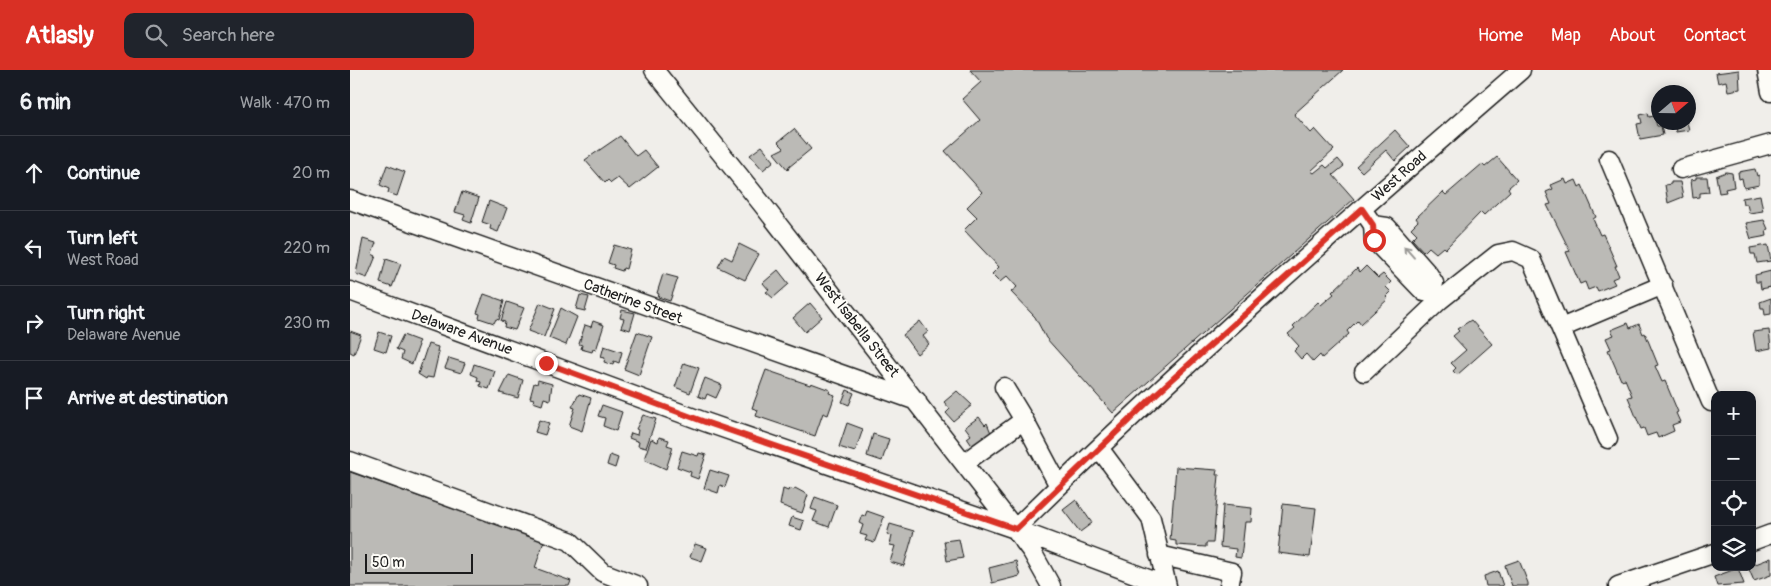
<!DOCTYPE html>
<html lang="en">
<head>
<meta charset="utf-8">
<style>
	:root { --surface:#171b24; --page:#20242c; --text:#f1f3f6; --muted:#9ea1a6; --line:#363941; --accent:#d93025 }
	body { margin:0; font-family:Pangolin,sans-serif; background:var(--page); color:var(--text) }
	.controls { position:absolute; right:15px; bottom:15px; display:grid; overflow:hidden; border-radius:10px; box-shadow:0 2px 12px #0003 }
	.controls button { width:45px; height:45px; display:grid; place-items:center; padding:0; border:0; border-bottom:1px solid var(--line); background:var(--surface); color:var(--text); font:25px sans-serif }
	.compass { position:absolute; left:1301px; top:15px; width:45px; height:45px; border-radius:50%; background:var(--surface); box-shadow:0 2px 12px #0003; rotate:70deg }
	.scale { position:absolute; left:15px; bottom:12px; width:108px; box-sizing:border-box; padding-left:5px; border:2px solid #1c1c1c; border-top:0; font-size:14px; line-height:18px; white-space:nowrap; color:#1c1c1c; -webkit-text-stroke:4px #fdfcf7; paint-order:stroke }
	.stop { position:absolute; width:15px; height:15px; margin:-11px; border:4px solid #d93025; border-radius:50%; background:#fff }
	.stop.end { background:#d93025; border-color:#fff; box-shadow:0 1px 5px #0008 }
	.list { margin:0; padding:0; list-style:none }
	h2 { display:flex; justify-content:space-between; align-items:center; height:65px; margin:0; padding:0 20px; font-size:21px }
	h2 small { font-size:16px; font-weight:400; color:var(--muted) }
	.list li { display:grid; grid-template-columns:32px 1fr auto; gap:15px; align-items:center; box-sizing:border-box; height:75px; padding:0 20px; border-top:1px solid var(--line) }
	.list b { display:block; font-size:19px; white-space:nowrap }
	.list p { margin:0; font-size:16px; white-space:nowrap; color:var(--muted) }
	.list em { font-size:16px; font-style:normal; color:var(--muted) }
	.icon { flex:none; width:28px; height:28px; fill:none; stroke:currentColor; stroke-width:2; stroke-linecap:round; stroke-linejoin:round }
	.map { position:relative; flex:none; width:1421px; height:516px; overflow:hidden }
	header { display:flex; align-items:center; gap:30px; box-sizing:border-box; height:70px; padding:0 25px; background:var(--accent); color:#fff }
	header strong { font-size:24px }
	nav { display:flex; gap:28px; margin-inline-start:auto; font-size:18px }
	.search { width:350px; height:45px; background:var(--page); display:flex; align-items:center; gap:12px; box-sizing:border-box; padding:0 18px; border-radius:10px; color:var(--muted); font-size:19px }
	main { display:flex }
	aside { flex:1; background:var(--surface) }
	.map>svg:first-child { display:block }
	.building { fill:#bbbab6; stroke:#1c1c1c }
	.lines { fill:none; stroke-linecap:round; stroke-linejoin:round }
	.minor-casing { stroke:#1c1c1c; stroke-width:21 }
	.minor { stroke:#fdfcf7; stroke-width:18 }
	.oneway { stroke:#989794 }
	.route { stroke:#d93025; stroke-width:6 }
	.labels { text-anchor:middle; stroke-width:4; stroke-linejoin:round; paint-order:stroke }
	.street-label { font-size:15px; fill:#1c1c1c; stroke:#fdfcf7 }
</style>
</head>
<body>
<header>
<strong>Atlasly</strong>
<div class="search"><svg class="icon" aria-label="search" viewBox="0 0 24 24"><circle cx="10" cy="10" r="6"/><path d="M15 15l6 6"/></svg>Search here</div>
<nav><a>Home</a><a>Map</a><a>About</a><a>Contact</a></nav>
</header>
<main>
<aside>
<h2>6 min<small>Walk · 470 m</small></h2>
<ul class="list">
<li><svg class="icon" aria-label="ahead" viewBox="0 0 24 24"><path d="M12 20V5M6 11l6-6 6 6"/></svg><div><b>Continue</b></div><em>20 m</em></li>
<li><svg class="icon" aria-label="left" viewBox="0 0 24 24"><path d="M17 20v-9H6M10 6l-5 5 5 5"/></svg><div><b>Turn left</b><p>West Road</p></div><em>220 m</em></li>
<li><svg class="icon" aria-label="right" viewBox="0 0 24 24"><path d="M7 20v-9h11M14 6l5 5-5 5"/></svg><div><b>Turn right</b><p>Delaware Avenue</p></div><em>230 m</em></li>
<li><svg class="icon" aria-label="arrive" viewBox="0 0 24 24"><path d="M6 21V4h12l-3 4 3 4H6"/></svg><div><b>Arrive at destination</b></div></li>
</ul>
</aside>
<div class="map">
<svg width="1421" height="516" viewBox="0 0 1421 516">
	<rect width="100%" height="100%" fill="#f0eeea"/>
	<filter id="ink" filterUnits="userSpaceOnUse"><feTurbulence type="fractalNoise" baseFrequency=".02" numOctaves="2"/><feDisplacementMap in="SourceGraphic" scale="10" xChannelSelector="R" yChannelSelector="G"/><feConvolveMatrix kernelMatrix="1 2 1 2 8 2 1 2 1" color-interpolation-filters="sRGB"/></filter>
	<g filter="url(#ink)">
		<path class="building" d="M620 0H993L944 44 961 63 965 59 984 80 961 101 964 103 974 95 977 98 988 89 994 96 983 105 1004 129 763 343 696 268 685 247 661 222 667 217 657 206 650 212 642 204 649 197 614 160 627 147 617 137 632 122 595 81 630 50 612 29 631 12Z
			M1389 0 1390 19 1378 21 1376 11 1368 13 1366 3Z
			M1298 43 1299 47 1304 46 1307 56H1311L1313 65 1290 69 1287 54 1292 53 1290 45Z
			M1324 52H1337L1339 60 1326 62Z
			M444 59 461 79 439 97 438 100 424 83 434 78 428 72Z
			M1045 60 1060 77 1045 91 1036 80 1012 102 1006 96Z
			M270 66 286 86 294 80 308 97 280 119 268 108 261 113 258 110 255 113 235 90Z
			M412 76 424 91 413 100 400 85Z
			M1147 87 1167 110 1158 118 1160 121 1134 145 1131 142 1095 179 1093 177 1086 183 1079 177 1074 182 1062 169 1067 164 1061 158 1068 151 1066 148 1093 122 1096 125 1132 94 1135 97Z
			M37 95 55 102 47 126 38 123 39 119 30 115Z
			M1405 99 1407 106 1409 105V115L1394 118 1392 108 1389 109 1388 102Z
			M1376 102 1382 103 1384 117 1375 119 1376 122 1369 123 1366 106Z
			M1346 107H1357L1359 122 1350 123V127L1343 128 1341 110 1346 109Z
			M1215 109 1217 114 1226 110 1229 117 1232 115 1246 147 1243 149 1250 165 1253 164 1267 196H1265L1269 206 1262 209 1265 214 1248 221 1246 217 1238 220 1235 212 1230 214 1216 182 1220 181 1197 135 1201 134 1196 122 1203 119 1201 115Z
			M1321 112H1330L1333 127 1318 133 1315 115 1321 114Z
			M112 122 129 128 121 153 113 150 115 145 105 142Z
			M1410 125 1413 141 1399 143 1397 134H1393L1392 128Z
			M139 131 157 138 148 162 140 159 141 155 132 152Z
			M1414 150 1418 159 1416 160 1417 166 1401 169 1396 153Z
			M13 169 26 173 22 184 26 186 17 208 6 204Z
			M389 174 409 184 395 210 368 197 374 186 382 190Z
			M264 175 281 180 276 199 273 198 272 201 263 198 264 195 258 193Z
			M1418 175 1421 191 1407 193 1405 184H1401L1400 178Z
			M36 189 51 194 42 217 30 213Z
			M1016 196 1028 208 1033 204 1041 212 1036 217 1041 222 1036 227 1038 229 1011 254 1008 250 997 261 999 264 972 288 970 285 963 292 956 284 951 289 944 281 949 276 938 264 945 258 943 256 968 232 971 235 984 224 982 222 1007 198 1010 202Z
			M428 200 439 214 423 228 416 222 419 220 413 213Z
			M1421 201V217L1411 219 1410 212H1406L1405 205Z
			M313 204 328 208 320 231 308 227 309 224 307 223Z
			M134 224 154 231 149 250 146 249 144 253 129 248 130 244 127 243Z
			M230 225 239 227 235 241 226 239Z
			M1421 228V244L1415 245 1414 238H1411L1410 232Z
			M157 232 174 238 165 260 154 257 155 252 151 251Z
			M190 233 205 239 194 267 178 261Z
			M460 233 472 247 455 262 443 248Z
			M211 238 227 247 216 275 199 268Z
			M272 240 285 243 280 260 271 257 274 249 270 248Z
			M1121 250 1142 274 1107 305 1103 301 1106 298 1101 293 1116 280 1103 266 1109 261 1107 259Z
			M243 251 254 255 246 280 243 279 242 282 231 279 232 275 229 274 235 255 241 257Z
			M570 251 578 262 573 266 579 274 567 284 553 265Z
			M1278 253 1280 258 1289 254 1293 264 1295 263 1308 295 1305 296 1312 312 1315 311 1328 342 1326 343 1330 352 1322 355 1324 361 1308 368 1306 363 1297 366 1294 358 1291 359 1278 327 1282 326 1275 309 1271 310 1258 280 1261 279 1256 268 1264 265 1261 260Z
			M1419 260 1421 278 1406 281 1403 262Z
			M0 261 11 265 4 284 0 282Z
			M29 262 41 266 36 282 24 278Z
			M287 262 302 267 289 305 274 299Z
			M53 265 69 271 67 274 69 275 62 294 51 289 53 282 46 279Z
			M78 274 88 277 87 282H89L83 308 77 307 76 309 68 304Z
			M254 276 272 282 269 293 264 291 263 295 254 292 255 288 251 287Z
			M99 288 115 293 111 303 95 298Z
			M334 293 349 298 340 323 325 317Z
			M124 294 145 301 139 319 130 316 131 312 127 311 128 307 121 304Z
			M416 300 460 315 461 313 480 320 479 323 485 325 478 345 473 343 465 366 406 346 408 340 402 338Z
			M159 305 173 310 168 328 150 323Z
			M355 308 372 315 366 328 357 324 355 329 348 326Z
			M188 310 202 314 200 330 194 328 192 335 183 332 184 329 180 328 184 313 187 314Z
			M497 320 504 323 499 335 492 332Z
			M607 321 622 335 603 351 596 343 600 339 594 332Z
			M229 324 241 328 232 361 219 356 225 338 222 337Z
			M252 335 272 342 266 361 253 356 255 348 248 346Z
			M293 345 306 349 296 378 288 376 289 372 279 368 281 363 287 365 288 360 286 359Z
			M629 347 635 355 637 353 641 363 623 377 617 368 621 365 615 357Z
			M189 350 199 353 195 365 185 362Z
			M497 353 513 359 505 382 489 377Z
			M523 364 539 369 532 391 517 386Z
			M309 367 319 370 317 375 323 377 316 399 294 389 301 369 308 372Z
			M332 381 348 386 349 383 356 385 348 409 340 406 341 402 327 397Z
			M260 385 268 388 265 398 257 395Z
			M826 397 867 400 866 405H869L863 473H856V477L826 475V471L820 470Z
			M360 400 379 406 375 417 370 415 368 423 354 418Z
			M0 402 194 471 185 498 221 511 219 516H0Z
			M439 418 444 420 445 418 458 425 452 443 430 435 433 419 438 421Z
			M465 427 487 435 479 457 463 451 467 441 461 439Z
			M726 430 742 453 730 462 713 440Z
			M933 434 966 438 960 487 928 483Z
			M873 435 902 438 901 452H895L891 488 885 487 886 479 870 477Z
			M517 441 534 447 524 473 515 470 517 466 510 464 513 455 509 453 512 445 515 446Z
			M442 447 454 451 451 460 439 456Z
			M540 454 564 461 554 496 540 492 545 476 540 475 542 466 537 464Z
			M609 469 613 488 597 491 594 471Z
			M345 474 357 478 352 491 340 487Z
			M1421 488V505L1404 511 1398 497Z
			M1169 490 1178 513V516H1162L1156 499 1155 495Z
			M666 491 670 506 642 513 639 498Z
			M1388 498 1394 514 1367 516 1364 507Z
			M1148 501 1153 516H1136L1134 506Z"/>
		<g class="lines">
			<defs>
				<path id="minor" d="M304 0 412 134 665 459 682 482 701 516
					M1417 0 1421 22
					M1259 89 1361 332
					M1331 99 1421 74
					M0 130 567 331
					M1012 139 1023 155 1024 170 1074 222 1081 220
					M1023 155 1037 157 1079 205 1084 213 1081 220
					M0 221 355 352 665 459 817 516
					M1211 258 1313 215
					M1014 302 1090 230 1148 184 1163 181 1181 189 1258 369
					M654 317 674 350 709 416
					M749 378 801 448 817 516
					M0 391 220 471 252 502 288 516
					M614 393 674 350
					M665 459C827 299 999 149 1171 0
					M1402 471 1421 464
					M809 485 882 502 879 516
					M1268 516 1365 483"/>
			</defs>
			<use href="#minor" class="minor-casing"/>
			<use href="#minor" class="minor"/>
		</g>
		<defs><path id="oneway-shaft" d="M-6 0H5M1.5-3L5.5 0L1.5 3" fill="none" stroke-width="1.6" stroke-linecap="round" stroke-linejoin="round" transform="scale(1.25)"/></defs>
		<use class="oneway" href="#oneway-shaft" transform="translate(1059 182) rotate(-131)"/>
	</g>
	<g class="lines" filter="url(#ink)">
		<path class="route" d="M196 293 355 352 666 459 806 324 1012 139 1023 155 1024 170"/>
	</g>
	<g class="labels">
		<g class="street-label">
			<text transform="translate(1049 106) rotate(-42)" y="5">West Road</text>
			<text transform="translate(283 231) rotate(20)" y="5">Catherine Street</text>
			<text transform="translate(507 255) rotate(52)" y="5">West Isabella Street</text>
			<text transform="translate(112 262) rotate(20)" y="5">Delaware Avenue</text>
		</g>
	</g>
</svg>
<div class="controls">
<button>+</button>
<button>−</button>
<button><svg class="icon" aria-label="locate" viewBox="0 0 24 24"><circle cx="12" cy="12" r="6"/><path d="M12 2v4M12 18v4M2 12h4M18 12h4"/></svg></button>
<button><svg class="icon" aria-label="layers" viewBox="0 0 24 24"><path d="M12 4l9 5-9 5-9-5zM3 14l9 5 9-5"/></svg></button>
</div>
<svg class="compass" viewBox="-18 -18 36 36"><path d="M0-13l5 13h-10z" fill="#e53935"/><path d="M0 13l5-13h-10z" fill="#9ea1a6"/></svg>
<div class="scale">50 m</div>
<div class="stop" style="left:1024px;top:170px"></div>
<div class="stop end" style="left:196px;top:293px"></div>
</div>
</main>
</body>
</html>
